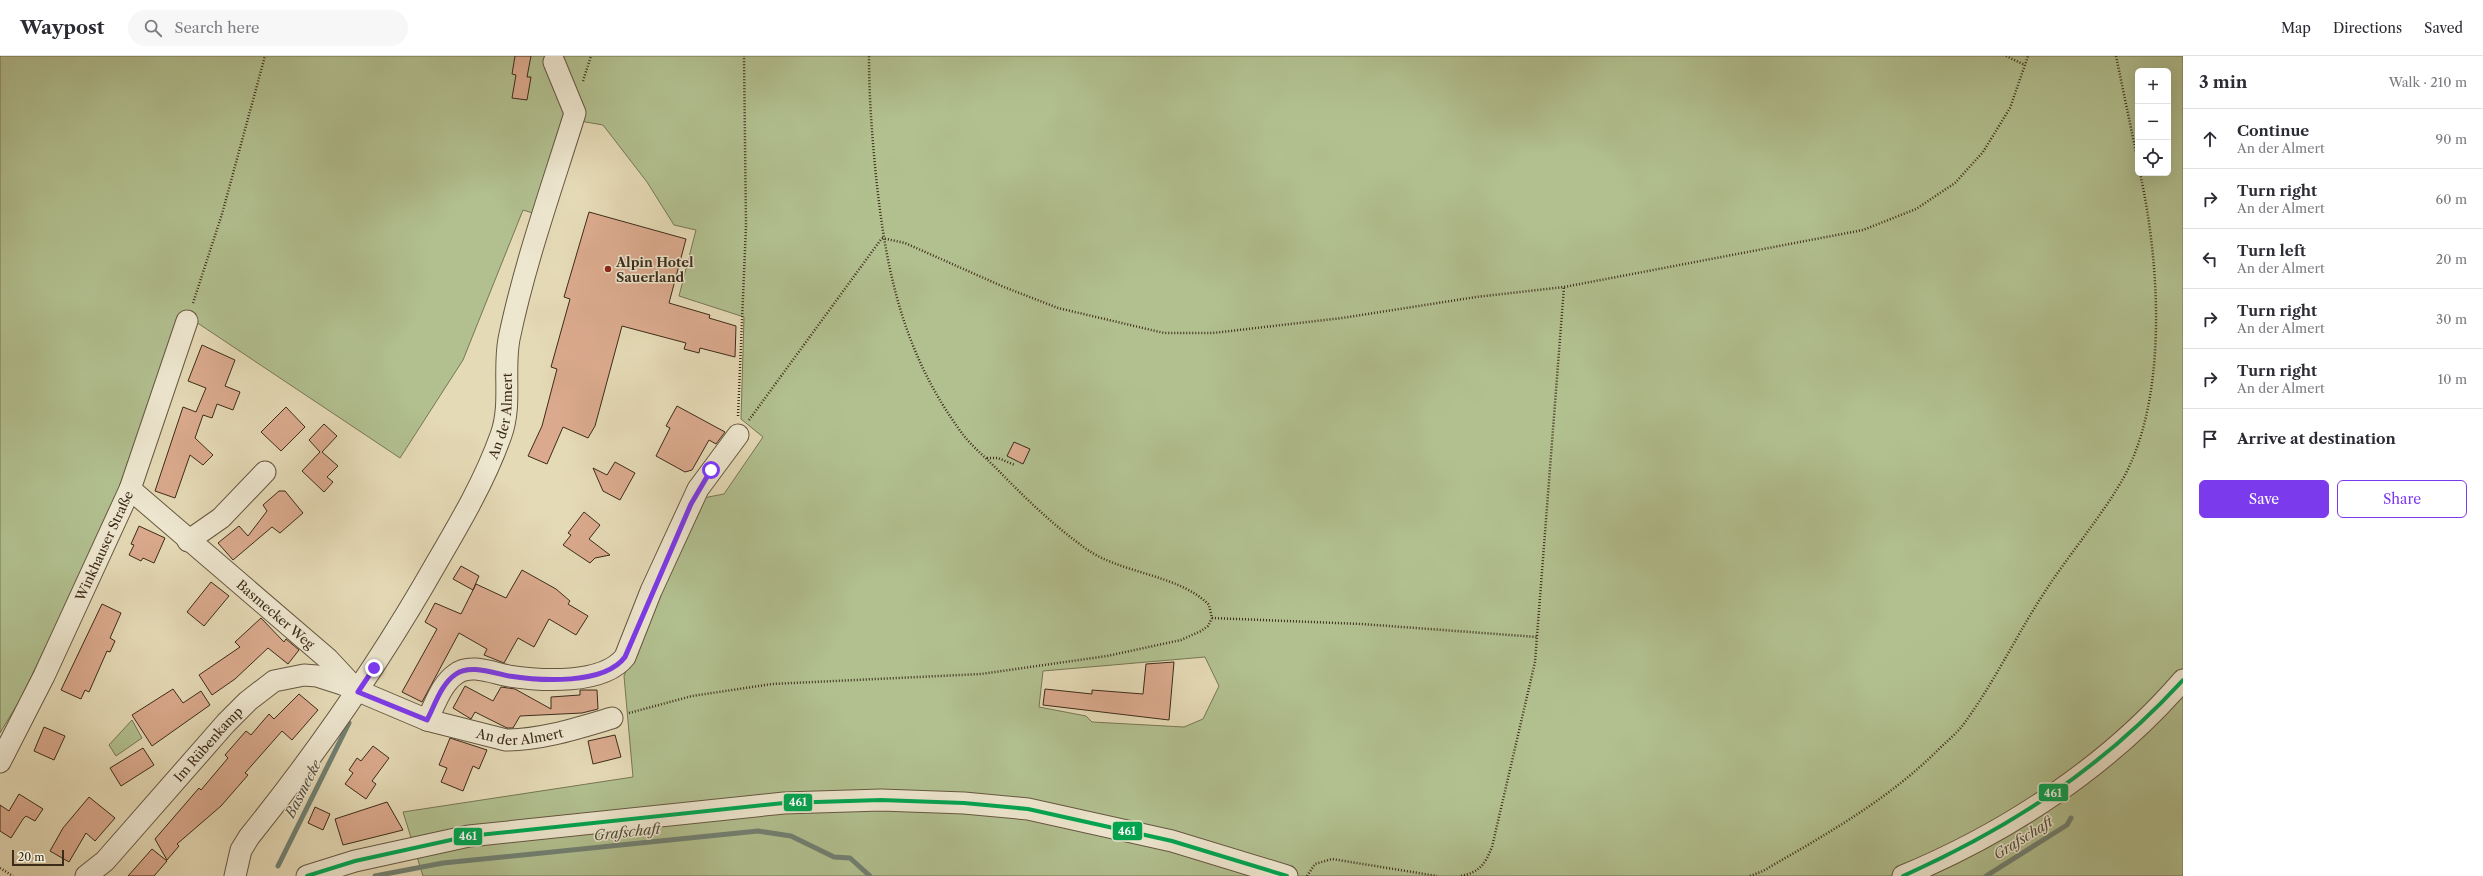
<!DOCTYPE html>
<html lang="en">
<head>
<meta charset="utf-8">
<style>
	:root { --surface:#fff; --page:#f7f7f7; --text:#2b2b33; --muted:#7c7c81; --line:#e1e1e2; --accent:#7c3aed }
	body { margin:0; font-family:"Libre Caslon Text",serif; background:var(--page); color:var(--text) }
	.controls { position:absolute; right:12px; top:12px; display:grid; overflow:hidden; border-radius:6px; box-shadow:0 4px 16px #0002 }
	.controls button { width:36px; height:36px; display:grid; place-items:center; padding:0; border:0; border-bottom:1px solid var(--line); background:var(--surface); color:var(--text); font:20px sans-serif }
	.scale { position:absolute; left:12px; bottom:10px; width:52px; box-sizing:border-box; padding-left:4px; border:2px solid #3c2b19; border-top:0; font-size:11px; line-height:14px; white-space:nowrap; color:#3c2b19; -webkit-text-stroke:3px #eee7d0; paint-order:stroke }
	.stop { position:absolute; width:12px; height:12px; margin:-9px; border:3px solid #7c3aed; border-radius:50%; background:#fff }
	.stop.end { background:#7c3aed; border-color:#fff; box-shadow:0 1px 4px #0008 }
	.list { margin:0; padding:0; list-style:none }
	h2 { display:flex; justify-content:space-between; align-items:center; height:52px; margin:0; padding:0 16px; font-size:17px }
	h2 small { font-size:13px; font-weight:400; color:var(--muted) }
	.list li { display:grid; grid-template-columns:26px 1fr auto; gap:12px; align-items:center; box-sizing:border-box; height:60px; padding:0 16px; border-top:1px solid var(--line) }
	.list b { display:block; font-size:15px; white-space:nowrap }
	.list p { margin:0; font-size:13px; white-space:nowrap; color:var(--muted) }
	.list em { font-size:13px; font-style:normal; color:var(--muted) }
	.actions { display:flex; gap:8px; padding:12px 16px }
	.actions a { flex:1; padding:9px 0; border:1px solid var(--accent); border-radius:6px; text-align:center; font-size:14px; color:var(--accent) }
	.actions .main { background:var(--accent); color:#fff }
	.icon { flex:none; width:22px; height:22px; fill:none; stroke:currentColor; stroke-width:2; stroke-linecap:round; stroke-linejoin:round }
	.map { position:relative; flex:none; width:2183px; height:820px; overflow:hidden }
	header { display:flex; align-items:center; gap:24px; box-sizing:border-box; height:56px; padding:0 20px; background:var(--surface); border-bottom:1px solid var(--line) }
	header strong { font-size:19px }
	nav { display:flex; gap:22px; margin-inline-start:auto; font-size:14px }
	.search { width:280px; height:36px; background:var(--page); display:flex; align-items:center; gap:10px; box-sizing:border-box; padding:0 14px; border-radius:22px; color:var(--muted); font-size:15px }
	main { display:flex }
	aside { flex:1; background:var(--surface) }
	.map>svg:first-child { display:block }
	.green { fill:#b2c090; stroke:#777654; fill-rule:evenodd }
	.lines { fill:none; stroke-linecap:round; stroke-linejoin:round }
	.stream { stroke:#728173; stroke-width:5 }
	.building { fill:#dbaa8e; stroke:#3c2b19 }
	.minor-casing { stroke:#665740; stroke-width:23 }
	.path { stroke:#3c2b19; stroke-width:2.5; stroke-dasharray:1 2; stroke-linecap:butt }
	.minor { stroke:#eee7d0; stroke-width:21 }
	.bus-1-casing { stroke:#eee7d0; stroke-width:7 }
	.bus-1 { stroke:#00a651; stroke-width:4 }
	.route { stroke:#7c3aed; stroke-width:5 }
	.poi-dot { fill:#8f2418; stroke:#eee7d0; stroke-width:1.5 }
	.labels { text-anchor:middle; stroke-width:3; stroke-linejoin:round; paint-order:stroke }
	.poi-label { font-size:13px; font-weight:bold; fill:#3c2b19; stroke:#eee7d0; text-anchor:start }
	.street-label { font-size:13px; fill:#3c2b19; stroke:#eee7d0 }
	.water-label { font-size:14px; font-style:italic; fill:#524f3e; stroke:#eee7d0 }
	.line-badge { stroke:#eee7d0; stroke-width:1.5 }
	.badge-label { font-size:11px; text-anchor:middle; font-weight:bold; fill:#fff }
</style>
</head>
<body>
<header>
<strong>Waypost</strong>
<div class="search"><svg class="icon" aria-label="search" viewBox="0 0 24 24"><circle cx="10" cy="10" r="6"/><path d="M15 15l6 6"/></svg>Search here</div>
<nav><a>Map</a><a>Directions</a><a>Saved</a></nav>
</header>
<main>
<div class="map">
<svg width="2183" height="820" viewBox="0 0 2183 820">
	<rect width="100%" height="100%" fill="#e5dab6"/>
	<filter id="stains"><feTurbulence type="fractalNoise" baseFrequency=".005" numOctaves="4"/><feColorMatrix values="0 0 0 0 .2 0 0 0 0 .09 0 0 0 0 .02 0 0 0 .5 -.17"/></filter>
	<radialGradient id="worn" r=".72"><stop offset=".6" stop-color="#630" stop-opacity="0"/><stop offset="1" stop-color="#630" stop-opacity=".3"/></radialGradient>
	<path class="green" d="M0 0H2183V820H423L403 756 633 721 624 620 698 443 724 438 763 381 741 363 744 261 679 240 696 174 674 169 647 126 603 69 568 63 536 158 523 154 463 304 400 402 181 256 122 431 21 642 0 677ZM2138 15H2168V117H2138ZM1205 601 1219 630 1203 663 1184 671 1092 666 1086 660 1039 651 1043 615Z
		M132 664 142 682 116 700 109 689Z"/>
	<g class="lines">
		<path class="stream" d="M278 810 349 667
			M375 820 443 807 758 775 791 780 834 801 850 802 870 820
			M1986 820 2067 769 2071 762"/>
	</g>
	<path class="building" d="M515 0H531L527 21H531L527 44 512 42 516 19 512 18Z
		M589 156 686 183 669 247 710 259 709 262 736 270 735 301 700 292 699 297 684 293 686 287 622 270 595 370 588 382 563 371 547 408 528 400 542 370 557 313 551 311 570 243 564 241Z
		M202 289 235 304 225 330 240 336 233 354 217 348 212 362 203 359 195 382 213 399 203 409 190 399 175 442 155 435 183 351 196 356 206 332 188 325Z
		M677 350 725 376 716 388 709 384 692 414 685 416 656 400 670 372 666 370Z
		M286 351 305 371 281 395 261 376Z
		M324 368 337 380 322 396 338 410 327 421 333 426 324 436 302 415 320 396 309 384Z
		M1014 386 1030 393 1023 408 1007 400Z
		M615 406 635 417 620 444 603 435 593 412 607 419Z
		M279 435H285L303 457 280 477 272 471 233 504 218 487 239 470 248 480 267 455 263 449Z
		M584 456 600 469 589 483 610 499 595 502 590 507 563 489 571 479 568 477Z
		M139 470 165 482 154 507 143 502 141 505 129 499 134 489 131 488Z
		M461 510 479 520 473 534 453 523Z
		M522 514 556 533 570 545 568 548 588 560 576 579 549 563 534 591 518 582 504 607 484 599 487 593 459 577 422 646 402 636 437 573 425 566 435 547 461 558 476 528 506 542Z
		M211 526 229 540 204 570 187 556Z
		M102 548 121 557 110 582 115 585 110 596 107 595 89 636 85 634 81 643 61 634Z
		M261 562 284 586 286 583 299 594 288 608 268 592 235 623 212 639 199 619 240 591 235 586Z
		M1174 606 1169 664 1043 649 1045 633 1092 638V634L1143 638 1146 608Z
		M465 630 493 645 501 631 515 633 551 653V641L580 639V634H597L598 653 582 657 520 660 513 672H507L475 656 471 663 453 652Z
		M173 633 183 647 201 635 210 649 152 690 132 659Z
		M299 638 318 654 292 684 282 675 245 717 248 719 221 750 177 788 179 790 167 804 155 783 199 732 201 734 228 702 225 699 246 675 251 679 269 658 274 663Z
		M44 671 65 680 54 704 34 695Z
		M615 679 621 701 593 708 588 685Z
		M450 682 487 694 479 713 473 710 463 735 441 726 447 712 439 709Z
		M373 690 389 702 372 725 376 728 366 743 345 728 353 717 349 714 357 702 361 705Z
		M143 692 154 709 121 730 110 712Z
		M19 738 43 753 35 765 26 760 23 763 11 782 0 775V749L9 755Z
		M89 741 115 762 95 785 86 777 69 806 50 795 63 772Z
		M387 746 403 774 343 789 335 763Z
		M315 751 330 758 323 774 308 767Z
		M152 793 167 805 154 820H128Z"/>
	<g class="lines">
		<defs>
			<g id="minor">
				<path id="s1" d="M130 433 328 603 354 631"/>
				<path d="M188 485 221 462 265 416"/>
				<path d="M427 664C435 649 441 628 456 618 470 607 493 617 509 620 541 625 603 629 625 601L651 535 698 433 738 379"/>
				<path id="s2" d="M0 706 44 620 130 433 187 265"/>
				<path id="s3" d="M86 820 105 805 226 667 248 645 274 625 304 619 317 620 342 628 427 664 506 684C542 684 578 672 612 662"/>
				<path id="s4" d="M235 820 241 794 249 781C319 694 382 603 437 506 461 465 485 424 501 379 512 349 503 315 509 283 525 206 552 131 575 57L554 6"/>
				<path d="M307 820 355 805 469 780 784 747 881 744 964 747 1028 753 1172 785 1287 820"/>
				<path d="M1903 820C2007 777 2109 710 2183 624"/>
			</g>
		</defs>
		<use href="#minor" class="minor-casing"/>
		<path class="path" d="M2006 0 2025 9
			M2116 0 2138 106
			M583 25 591 0
			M882 182 905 187 1004 231 1058 252 1164 277H1213L1342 262 1476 241 1564 231 1863 174 1916 153 1955 127 1983 96 2010 52 2028 0
			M193 247 222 158 265 0
			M738 360 746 170 744 0
			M749 364 882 182
			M987 402H998L1015 409
			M1212 562 1362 568 1537 581
			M629 657 692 640 772 628 981 618 1107 600 1181 584 1201 575 1208 570 1212 562 1209 549C1179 518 1120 518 1085 492 1053 469 1024 441 996 412 986 402 973 391 964 380 904 300 886 217 876 120 872 80 869 40 869 0
			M0 812 13 820
			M1307 820 1315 808 1332 803 1437 820
			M1461 820C1480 816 1485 808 1492 791L1535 606 1564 231
			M1750 820 1763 815C1825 779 1888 744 1939 693 1947 685 1956 678 1963 669 1994 627 2016 580 2044 537 2068 500 2097 466 2120 428 2169 346 2160 208 2140 117"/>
		<use href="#minor" class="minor"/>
		<defs>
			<path id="bus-1" d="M307 820 355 805 469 780 784 747 881 744 964 747 1028 753 1172 785 1287 820
				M1903 820C2012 771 2102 712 2183 624"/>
		</defs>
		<use href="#bus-1" class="bus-1-casing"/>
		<use href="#bus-1" class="bus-1"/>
	</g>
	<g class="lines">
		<path class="route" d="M374 612 358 636 427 664C435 649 441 628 456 618 470 608 493 617 509 620 541 625 604 629 625 601L691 448 711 414"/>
	</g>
	<circle class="poi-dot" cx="608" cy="213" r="4"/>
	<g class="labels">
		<g class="poi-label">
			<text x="616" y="211">Alpin Hotel<tspan x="616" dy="15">Sauerland</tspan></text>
		</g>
		<g class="street-label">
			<text dy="5" stroke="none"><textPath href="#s4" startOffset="537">An der Almert</textPath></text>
			<text dy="5" stroke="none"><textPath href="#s2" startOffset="240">Winkhauser Straße</textPath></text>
			<text dy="5" stroke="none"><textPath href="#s1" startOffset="192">Basmecker Weg</textPath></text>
			<text dy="5" stroke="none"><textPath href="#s3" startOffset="529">An der Almert</textPath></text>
			<text dy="5" stroke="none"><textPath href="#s3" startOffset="180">Im Rübenkamp</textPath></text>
		</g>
		<g class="water-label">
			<text transform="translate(303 733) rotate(-63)" y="5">Basmecke</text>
			<text transform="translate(627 776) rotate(-6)" y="5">Grafschaft</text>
			<text transform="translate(2023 782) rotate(-32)" y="5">Grafschaft</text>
		</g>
	</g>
	<g class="line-badge">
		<rect x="2038" y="727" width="31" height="19" rx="4" fill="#00a651"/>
		<rect x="783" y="737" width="30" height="19" rx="4" fill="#00a651"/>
		<rect x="1112" y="765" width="31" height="20" rx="4" fill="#00a651"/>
		<rect x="453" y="771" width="30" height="19" rx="4" fill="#00a651"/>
	</g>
	<g class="badge-label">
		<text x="2053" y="741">461</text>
		<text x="798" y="750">461</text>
		<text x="1127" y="779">461</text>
		<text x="468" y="784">461</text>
	</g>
	<rect width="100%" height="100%" filter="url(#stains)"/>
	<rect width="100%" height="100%" fill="url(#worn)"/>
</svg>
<div class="controls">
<button>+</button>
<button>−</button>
<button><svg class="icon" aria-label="locate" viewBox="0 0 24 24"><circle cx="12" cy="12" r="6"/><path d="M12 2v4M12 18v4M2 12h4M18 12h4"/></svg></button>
</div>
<div class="scale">20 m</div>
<div class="stop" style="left:711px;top:414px"></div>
<div class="stop end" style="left:374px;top:612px"></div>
</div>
<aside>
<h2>3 min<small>Walk · 210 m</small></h2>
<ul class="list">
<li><svg class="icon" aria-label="ahead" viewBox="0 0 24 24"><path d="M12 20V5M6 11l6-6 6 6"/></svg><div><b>Continue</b><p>An der Almert</p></div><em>90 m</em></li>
<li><svg class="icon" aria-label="right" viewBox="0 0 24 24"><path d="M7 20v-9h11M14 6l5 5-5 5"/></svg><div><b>Turn right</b><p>An der Almert</p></div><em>60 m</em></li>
<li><svg class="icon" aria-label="left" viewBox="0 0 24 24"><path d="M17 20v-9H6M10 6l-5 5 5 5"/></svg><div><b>Turn left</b><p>An der Almert</p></div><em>20 m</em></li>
<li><svg class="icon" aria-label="right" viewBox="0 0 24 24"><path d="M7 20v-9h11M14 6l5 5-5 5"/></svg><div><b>Turn right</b><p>An der Almert</p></div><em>30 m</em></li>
<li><svg class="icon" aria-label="right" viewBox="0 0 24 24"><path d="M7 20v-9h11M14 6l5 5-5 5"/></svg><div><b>Turn right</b><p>An der Almert</p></div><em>10 m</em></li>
<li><svg class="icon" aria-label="arrive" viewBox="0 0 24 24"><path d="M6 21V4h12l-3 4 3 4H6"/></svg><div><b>Arrive at destination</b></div></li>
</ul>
<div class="actions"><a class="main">Save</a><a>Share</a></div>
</aside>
</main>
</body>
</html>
